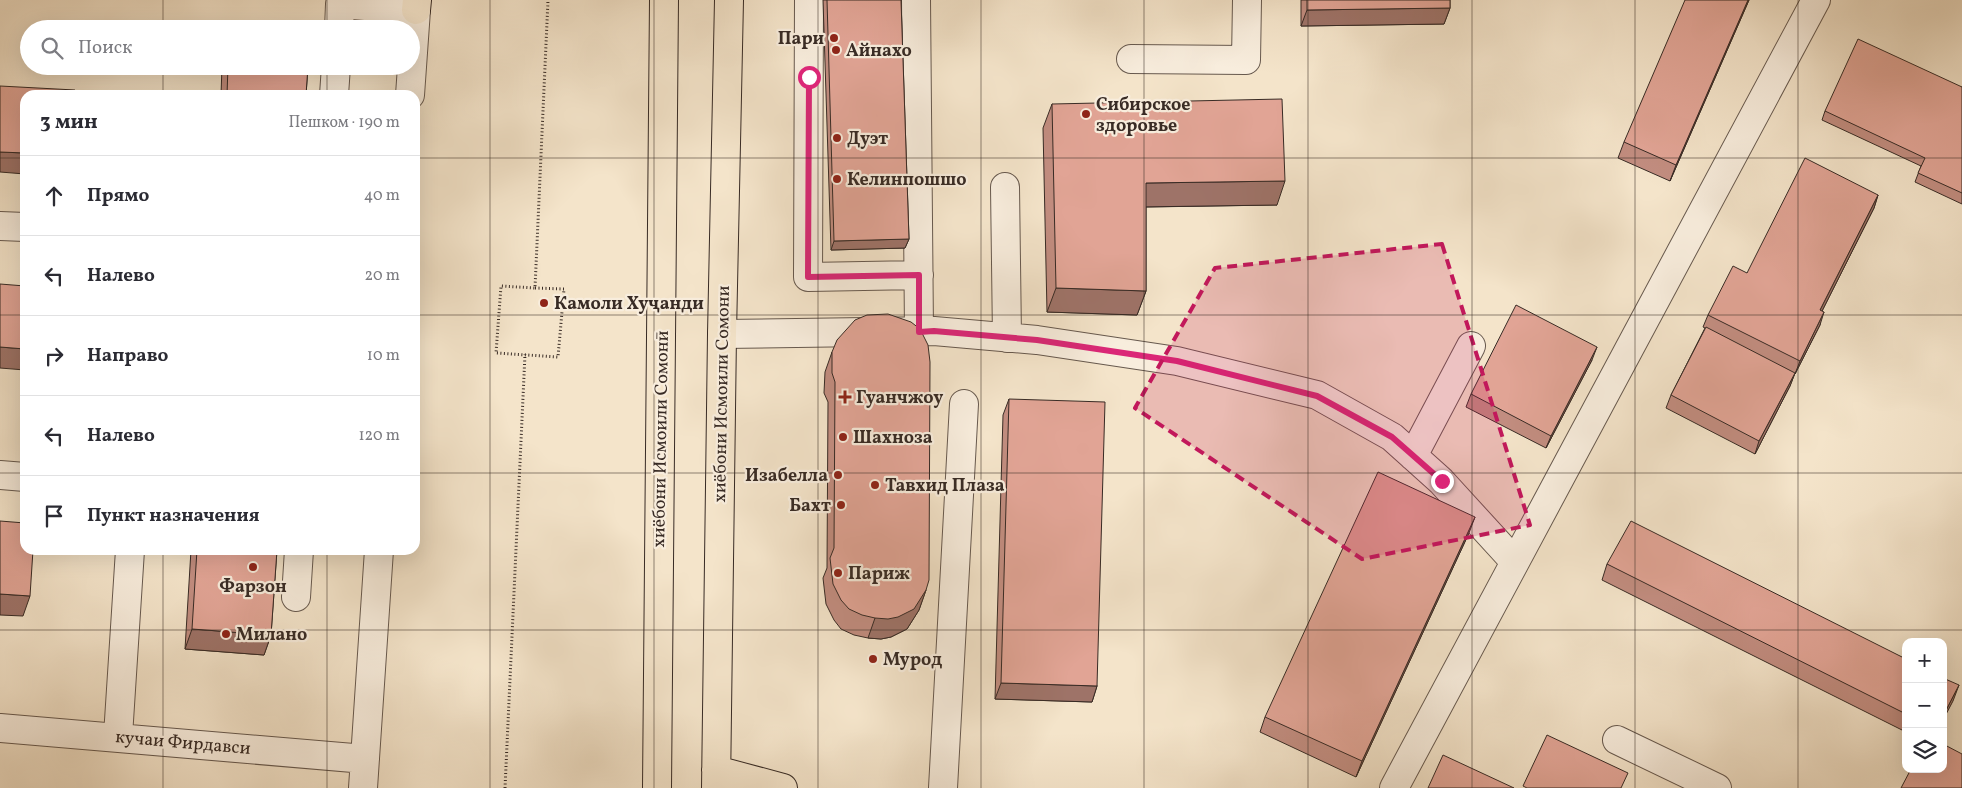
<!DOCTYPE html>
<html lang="ru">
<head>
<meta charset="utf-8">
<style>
	:root { --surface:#fff; --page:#f7f7f7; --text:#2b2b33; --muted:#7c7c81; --line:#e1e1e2 }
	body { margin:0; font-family:Vollkorn,serif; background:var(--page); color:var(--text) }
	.controls { position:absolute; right:15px; bottom:15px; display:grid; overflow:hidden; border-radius:10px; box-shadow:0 5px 20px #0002 }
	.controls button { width:45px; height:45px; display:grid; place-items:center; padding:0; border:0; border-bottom:1px solid var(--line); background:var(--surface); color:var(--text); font:25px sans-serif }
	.stop { position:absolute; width:15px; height:15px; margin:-11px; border:4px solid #db2777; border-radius:50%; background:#fff }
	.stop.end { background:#db2777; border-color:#fff; box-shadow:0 1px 5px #0008 }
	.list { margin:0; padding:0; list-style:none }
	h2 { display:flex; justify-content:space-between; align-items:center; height:65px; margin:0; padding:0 20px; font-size:21px }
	h2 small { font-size:16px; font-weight:400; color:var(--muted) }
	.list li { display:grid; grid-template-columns:32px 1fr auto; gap:15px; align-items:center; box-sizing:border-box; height:80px; padding:0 20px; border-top:1px solid var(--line) }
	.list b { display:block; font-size:19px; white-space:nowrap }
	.list em { font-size:16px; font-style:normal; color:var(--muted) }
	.icon { flex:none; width:28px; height:28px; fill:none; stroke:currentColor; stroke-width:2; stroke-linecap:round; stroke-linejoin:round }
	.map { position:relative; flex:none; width:1962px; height:788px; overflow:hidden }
	.search { position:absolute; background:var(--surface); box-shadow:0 5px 20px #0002; left:20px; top:20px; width:400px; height:55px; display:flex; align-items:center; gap:12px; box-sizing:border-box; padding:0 18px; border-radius:28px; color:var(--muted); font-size:19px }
	.panel { position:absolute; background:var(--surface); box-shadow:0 5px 20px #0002; left:20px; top:90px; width:400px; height:465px; border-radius:15px }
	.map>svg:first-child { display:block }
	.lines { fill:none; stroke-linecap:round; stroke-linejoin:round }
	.minor-casing { stroke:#67594e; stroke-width:30 }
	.major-casing { stroke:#382b25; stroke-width:30 }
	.path { stroke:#382b25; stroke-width:3; stroke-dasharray:1 2.5; stroke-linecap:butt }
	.minor { stroke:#f8eddd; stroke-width:28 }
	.major { stroke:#f4e4ca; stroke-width:28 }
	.wall { fill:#c28d80; stroke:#382b25 }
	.shaded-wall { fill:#9e7368; stroke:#382b25 }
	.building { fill:#e1a495; stroke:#382b25 }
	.route { stroke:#db2777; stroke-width:6 }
	.marked { fill:#c2185b; fill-opacity:0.2; stroke:#c2185b; stroke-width:4; stroke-dasharray:10 6; stroke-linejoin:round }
	.grid { fill:none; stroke:#382b25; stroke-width:1; stroke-opacity:0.55 }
	.poi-dot { fill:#8f2418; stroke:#f8eddd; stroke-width:2 }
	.labels { text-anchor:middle; stroke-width:4.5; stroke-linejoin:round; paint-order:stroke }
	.poi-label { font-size:18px; font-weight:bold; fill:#382b25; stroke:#f8eddd; text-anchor:start }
	.street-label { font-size:18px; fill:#382b25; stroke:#f8eddd }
</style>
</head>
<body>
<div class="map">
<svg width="1962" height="788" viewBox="0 0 1962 788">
	<rect width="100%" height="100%" fill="#f4e4ca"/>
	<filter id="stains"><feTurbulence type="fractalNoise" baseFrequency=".004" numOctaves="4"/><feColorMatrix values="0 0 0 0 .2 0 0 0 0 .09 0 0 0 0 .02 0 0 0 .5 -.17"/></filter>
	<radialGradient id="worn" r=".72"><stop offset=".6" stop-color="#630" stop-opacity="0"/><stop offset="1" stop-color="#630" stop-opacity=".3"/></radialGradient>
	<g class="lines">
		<defs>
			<path id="minor" d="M809 0 808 277 919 275
				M916 0 919 331
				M339 29 340 4 416 10 410 95
				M1131 59 1246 60 1247 0
				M334 95 336 66
				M1005 187 1007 338
				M0 226 25 227
				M722 334 934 331 1037 340 1177 361 1317 395 1392 437 1441 481 1515 562
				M1413 456 1471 346
				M0 475 25 477
				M296 597 299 550
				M0 728 365 759
				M118 736 130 550
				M1617 740 1717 788
				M363 788 379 550
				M943 788 964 404
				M1394 788 1816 0"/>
			<path id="major" d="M416 10 417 0
				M716 770 783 788
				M657 788 664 0
				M716 788 722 334 729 0"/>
		</defs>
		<use href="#minor" class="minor-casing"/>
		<use href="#major" class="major-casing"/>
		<path class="path" d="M535 288 564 289 558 357 496 353 501 286 535 288 548 0
			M505 788 525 354"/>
		<use href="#minor" class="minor"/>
		<use href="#major" class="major"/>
	</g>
	<path class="wall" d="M823 0H901L909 239 905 248 831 250Z
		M1301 0H1450V8L1444 24 1301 26Z
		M1749 0 1670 181 1618 158 1624 142Z
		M222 66H308L306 95H221Z
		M1962 87V204L1915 182 1921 166 1822 120 1825 111Z
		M1052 104 1277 205 1146 207V291L1137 315 1047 312 1043 128Z
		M1878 195 1874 208 1822 311 1820 325 1795 374V373L1790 386 1755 454 1666 408 1671 395 1705 328 1703 327 1708 315 1747 273Z
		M832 352 926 590 919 610 907 629 891 637 881 639 868 638 854 635 841 629 834 620 826 604 823 578 827 568 828 402 824 393 825 372Z
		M1592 360 1546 448 1466 407 1471 394Z
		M1009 399 1097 686 1092 702 995 699 1003 415Z
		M1469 533 1356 777 1260 732 1265 717Z
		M191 550H277L271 635 264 655 185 649Z
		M1607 564 1906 659V732L1602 580Z"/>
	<path class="shaded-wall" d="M1748 0H1749L1670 181 1676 165Z
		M1450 8 1444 24 1301 26 1307 10Z
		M0 152 25 153V174L0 172Z
		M1285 181 1277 205 1137 207 1146 183Z
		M1878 195 1874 208 1816 323 1820 310Z
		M909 239 905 248 831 250 834 241Z
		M1056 288 1146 291 1137 315 1047 312Z
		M1824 312 1820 325 1795 374 1800 361Z
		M0 347 25 349V370L0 368Z
		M1597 347 1592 360 1546 448 1551 436Z
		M1795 373 1790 386 1755 454 1759 441Z
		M1475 517 1469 533 1356 777 1362 761Z
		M926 590 919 610 907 629 891 637 881 639 868 638 875 618Z
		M0 594 30 596 23 616 0 615Z
		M192 629 271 635 264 655 185 649Z
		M1001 683 1097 686 1092 702 995 699Z
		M1959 685 1953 701 1943 720V716Z"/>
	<path class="building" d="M827 0H901L909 239 834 241Z
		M1307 0H1450V8L1307 10Z
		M1685 0H1748L1676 165 1624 142Z
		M1858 39 1962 87V193L1918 173 1925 158 1825 111Z
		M228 66H308L306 95H227Z
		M0 86 75 90V95H25V153L0 152Z
		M1282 99 1285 181 1146 183V291L1056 288 1052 104Z
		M1805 158 1878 195 1820 310 1824 312 1800 361 1708 315 1733 266 1747 273Z
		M0 284 25 286V349L0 347Z
		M1516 305 1597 347 1551 436 1471 394Z
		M888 314 911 322 920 329 928 345 930 362 929 580 926 590 914 609 898 617 888 619 875 618 862 615 849 609 841 600 833 584 830 558 834 548 835 382 832 373V352L837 340 855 320 867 315Z
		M1706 327 1795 373 1759 441 1671 395Z
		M1009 399 1105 402 1097 686 1001 683Z
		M1378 472 1475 517 1362 761 1265 717Z
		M0 521 25 523V550H33L30 596 0 594Z
		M1631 521 1906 659V714L1607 564Z
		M197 550H277L271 635 192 629Z
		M1943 678 1959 685 1943 716Z
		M1547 735 1628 773 1621 788H1527L1523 786Z
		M1943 744 1962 754V788H1901L1911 769H1943Z
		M1443 755 1514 788H1428Z"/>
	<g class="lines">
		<path class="route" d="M809 77 808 277 919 275V332L934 331 1037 340 1177 361 1317 396 1392 437 1442 481"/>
	</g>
	<path class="marked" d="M1442 244 1530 525 1362 559 1135 408 1215 268Z"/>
	<path class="grid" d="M163 0V29M327 0V29M490 0V788M654 0V788M818 0V788M981 0V788M1144 0V788M1308 0V788M1472 0V788M1635 0V788M1798 0V788M163 66V95M327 66V95M0 158H25M415 158H1962M0 315H25M415 315H1962M0 473H25M415 473H1962M163 550V788M327 550V788M0 630H1962"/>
	<g class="poi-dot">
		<circle cx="834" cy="38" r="5"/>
		<circle cx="836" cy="50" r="5"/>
		<circle cx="1086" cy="114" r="5"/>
		<circle cx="837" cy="138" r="5"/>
		<circle cx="837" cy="179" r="5"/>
		<circle cx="544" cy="303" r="5"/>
		<path d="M842.5 389.5h5v5h5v5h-5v5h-5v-5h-5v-5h5z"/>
		<circle cx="843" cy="437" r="5"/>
		<circle cx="838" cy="475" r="5"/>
		<circle cx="875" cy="485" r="5"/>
		<circle cx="841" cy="505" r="5"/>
		<circle cx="253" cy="567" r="5"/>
		<circle cx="838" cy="573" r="5"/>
		<circle cx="226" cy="634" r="5"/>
		<circle cx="873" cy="659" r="5"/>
	</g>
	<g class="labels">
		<g class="poi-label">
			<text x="824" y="44" text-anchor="end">Пари</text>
			<text x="846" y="56">Айнахо</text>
			<text x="1096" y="110">Сибирское<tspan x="1096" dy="21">здоровье</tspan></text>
			<text x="847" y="144">Дуэт</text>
			<text x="847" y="185">Келинпошшо</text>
			<text x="554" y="309">Камоли Хуҷанди</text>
			<text x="856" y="403">Гуанчжоу</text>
			<text x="853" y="443">Шахноза</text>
			<text x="828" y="481" text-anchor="end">Изабелла</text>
			<text x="885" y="491">Тавхид Плаза</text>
			<text x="831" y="511" text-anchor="end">Бахт</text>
			<text x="848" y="579">Париж</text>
			<text x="253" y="592" text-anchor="middle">Фарзон</text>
			<text x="236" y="640">Милано</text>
			<text x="883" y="665">Мурод</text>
		</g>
		<g class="street-label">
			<text transform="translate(721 394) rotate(-89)" y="6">хиёбони Исмоили Сомони</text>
			<text transform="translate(660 439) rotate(-89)" y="6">хиёбони Исмоили Сомонӣ</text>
			<text transform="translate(183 742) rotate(5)" y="6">кучаи Фирдавси</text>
		</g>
	</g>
	<rect width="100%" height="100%" filter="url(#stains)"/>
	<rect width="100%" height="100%" fill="url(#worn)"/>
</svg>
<div class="controls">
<button>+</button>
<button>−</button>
<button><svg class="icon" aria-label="layers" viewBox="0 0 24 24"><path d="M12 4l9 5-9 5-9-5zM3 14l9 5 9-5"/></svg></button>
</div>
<div class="stop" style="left:809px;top:77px"></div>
<div class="stop end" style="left:1442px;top:481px"></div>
<div class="search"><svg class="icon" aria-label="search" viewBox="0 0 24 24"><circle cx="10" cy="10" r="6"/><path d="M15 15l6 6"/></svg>Поиск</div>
<section class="panel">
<h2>3 мин<small>Пешком · 190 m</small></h2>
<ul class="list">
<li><svg class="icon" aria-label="ahead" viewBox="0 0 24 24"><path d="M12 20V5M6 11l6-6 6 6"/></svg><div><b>Прямо</b></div><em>40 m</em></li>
<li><svg class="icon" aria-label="left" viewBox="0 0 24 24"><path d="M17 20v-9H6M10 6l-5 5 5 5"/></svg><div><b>Налево</b></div><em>20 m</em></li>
<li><svg class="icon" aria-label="right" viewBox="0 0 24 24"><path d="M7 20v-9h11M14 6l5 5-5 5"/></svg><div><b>Направо</b></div><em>10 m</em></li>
<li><svg class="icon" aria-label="left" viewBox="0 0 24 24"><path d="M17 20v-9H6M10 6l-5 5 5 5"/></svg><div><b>Налево</b></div><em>120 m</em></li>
<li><svg class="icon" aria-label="arrive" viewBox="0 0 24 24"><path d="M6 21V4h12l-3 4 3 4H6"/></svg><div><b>Пункт назначения</b></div></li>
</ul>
</section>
</div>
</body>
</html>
